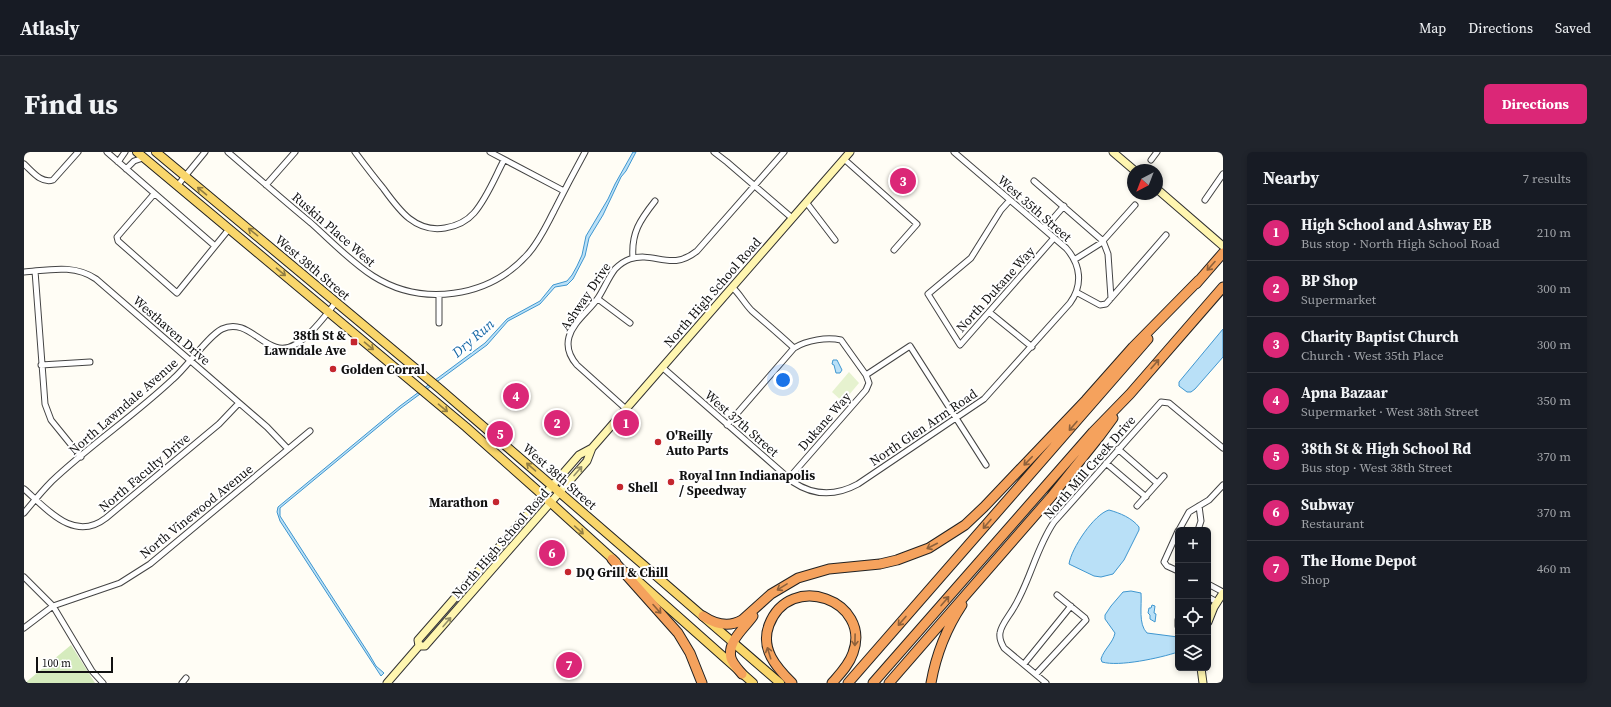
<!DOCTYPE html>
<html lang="en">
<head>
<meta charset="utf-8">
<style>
	:root { --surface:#171b24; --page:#20242c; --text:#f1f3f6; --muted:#9ea1a6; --line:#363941; --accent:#db2777 }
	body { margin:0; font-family:"Source Serif 4",serif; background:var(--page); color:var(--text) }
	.controls { position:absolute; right:12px; bottom:12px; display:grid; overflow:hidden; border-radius:6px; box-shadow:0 2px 6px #0003 }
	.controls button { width:36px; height:36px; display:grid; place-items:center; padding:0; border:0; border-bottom:1px solid var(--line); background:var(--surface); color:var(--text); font:20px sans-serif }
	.compass { position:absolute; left:1103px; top:12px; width:36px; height:36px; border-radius:50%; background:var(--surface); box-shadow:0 2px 6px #0003; rotate:222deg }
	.scale { position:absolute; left:12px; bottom:10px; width:77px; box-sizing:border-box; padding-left:4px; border:2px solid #111; border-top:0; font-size:11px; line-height:14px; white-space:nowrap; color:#111; -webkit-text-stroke:3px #fff; paint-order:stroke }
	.you { position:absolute; left:759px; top:228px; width:14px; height:14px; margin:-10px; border:3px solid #fff; border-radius:50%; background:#1a73e8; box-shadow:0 0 0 6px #1a73e833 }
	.badge { display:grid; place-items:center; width:26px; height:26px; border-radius:50%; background:var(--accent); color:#fff; font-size:13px; font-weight:700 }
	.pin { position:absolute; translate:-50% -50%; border:2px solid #fff; box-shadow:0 1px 4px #0006 }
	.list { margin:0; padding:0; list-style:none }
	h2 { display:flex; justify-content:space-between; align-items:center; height:52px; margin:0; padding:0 16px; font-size:17px }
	h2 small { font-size:13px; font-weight:400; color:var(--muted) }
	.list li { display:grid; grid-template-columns:26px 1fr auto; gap:12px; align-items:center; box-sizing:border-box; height:56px; padding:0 16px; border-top:1px solid var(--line) }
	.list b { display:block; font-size:15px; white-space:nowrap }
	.list p { margin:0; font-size:13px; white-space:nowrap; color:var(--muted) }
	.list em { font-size:13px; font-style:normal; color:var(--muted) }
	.icon { flex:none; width:22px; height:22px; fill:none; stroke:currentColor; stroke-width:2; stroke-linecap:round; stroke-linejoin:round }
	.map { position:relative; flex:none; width:1199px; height:531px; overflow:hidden; border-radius:6px }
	header { display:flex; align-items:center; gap:24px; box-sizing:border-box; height:56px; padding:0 20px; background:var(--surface); border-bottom:1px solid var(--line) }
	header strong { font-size:19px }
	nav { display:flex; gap:22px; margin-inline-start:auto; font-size:14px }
	.intro { display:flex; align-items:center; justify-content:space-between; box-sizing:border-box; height:96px; padding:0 24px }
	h1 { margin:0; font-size:28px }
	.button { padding:10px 18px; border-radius:6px; background:var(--accent); color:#fff; font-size:14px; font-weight:700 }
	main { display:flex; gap:24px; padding:0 24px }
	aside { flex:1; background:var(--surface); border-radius:6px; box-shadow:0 2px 6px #0003 }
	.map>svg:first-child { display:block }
	.green { fill:#d5ebbd }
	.pitch { fill:#e6f2cf }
	.water { fill:#b9e0f7; stroke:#3f96cf }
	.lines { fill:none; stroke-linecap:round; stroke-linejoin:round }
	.street-casing { stroke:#444; stroke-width:7 }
	.secondary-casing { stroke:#333; stroke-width:9 }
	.primary-casing { stroke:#222; stroke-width:10 }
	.highway-casing { stroke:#222; stroke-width:11 }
	.street { stroke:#fff; stroke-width:5 }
	.secondary { stroke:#fff6b0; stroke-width:7 }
	.primary { stroke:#f9d66b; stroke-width:8 }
	.highway { stroke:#f5a25d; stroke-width:9 }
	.oneway { stroke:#917d42 }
	.oneway2 { stroke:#8e613b }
	.oneway3 { stroke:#948f68 }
	.poi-dot { fill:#c4262e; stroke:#fff; stroke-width:1.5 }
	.labels { text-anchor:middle; stroke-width:4; stroke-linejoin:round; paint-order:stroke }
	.street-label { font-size:13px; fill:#111; stroke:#fff }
	.poi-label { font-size:13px; font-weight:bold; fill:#111; stroke:#fff; text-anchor:start }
	.water-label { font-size:14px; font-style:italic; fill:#1768a6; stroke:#fff }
</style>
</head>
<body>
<header>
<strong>Atlasly</strong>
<nav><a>Map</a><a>Directions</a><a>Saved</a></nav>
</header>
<div class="intro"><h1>Find us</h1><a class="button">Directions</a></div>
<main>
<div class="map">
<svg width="1199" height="531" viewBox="0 0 1199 531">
	<rect width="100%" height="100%" fill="#fffdf5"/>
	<path class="green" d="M47 493 71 531H1Z"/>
	<path class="pitch" d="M825 220 835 231 819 250 808 240Z"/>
	<path class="water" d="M609 0H612L602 19 597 25 579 63 565 86 561 104 549 127 543 133 531 135 516 152 484 169 463 193 377 256 256 356V364L345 502 352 514 360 521 357 524 256 369 253 360 254 355 376 254 461 191 483 167 516 149 529 133 543 129 548 123 553 114 558 103 562 84 584 47 591 32Z
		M1199 177V205L1171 237 1167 240H1163L1155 234V230Z
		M809 208H813L818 218 816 221H812L810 213 808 212Z
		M1085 358C1096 361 1108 366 1115 375V378L1100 408 1089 422 1077 425 1070 424 1045 412C1047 397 1070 362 1085 358Z
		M1107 439 1117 441C1118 454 1114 472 1123 481L1154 485V500C1136 506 1095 515 1078 510L1077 507C1080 497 1089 491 1091 481L1081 467V463L1087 454 1099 440Z
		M1128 453 1131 454 1130 461 1132 462 1131 470 1126 467V463L1124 461 1125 456H1127Z"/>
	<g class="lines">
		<defs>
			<path id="street" d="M83 0 191 94
				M204 0C232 24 259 48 287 71 306 88 327 110 349 124 398 155 464 146 503 103 515 90 522 74 530 59 540 39 550 20 561 0
				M331 0C340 12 349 24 359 36 375 58 391 81 421 76 433 74 443 69 450 61 463 46 471 25 480 8
				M466 0 540 39
				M690 0 703 10 768 66
				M820 7 893 72 870 98
				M1127 8 1133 0
				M94 10 101 0
				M0 12C8 19 17 32 29 28L54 0
				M102 17 110 9 119 6
				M1010 29 1079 89 1084 102 1087 146
				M242 33 271 0
				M153 34 181 0
				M130 42 93 85 94 89 153 141 205 77
				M986 48 977 58 947 106 904 142 936 193 1030 86
				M1181 48 1199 22
				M782 50 811 88
				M1020 77 1040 54
				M609 106C607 81 616 68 631 49
				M1050 108 1077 91 1111 53
				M11 119 21 252 27 268 57 305
				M0 120C25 118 50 112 72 127L243 275 264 297
				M708 135C716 142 720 151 728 159 742 171 756 183 770 196 783 188 803 185 817 188L842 223 886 194 962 313
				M1052 140 1076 153 1082 152 1142 83
				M574 147 606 171
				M965 160 1008 195
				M415 171V143
				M17 213 66 210
				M638 215 769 330C790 344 812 344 834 332L960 247 1046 151C1059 133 1057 113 1042 96L930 0
				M602 257 553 213C546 205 542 196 545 185 549 170 565 159 574 146 580 137 584 126 591 117 595 113 600 109 606 107 631 99 647 120 673 99L760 0
				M703 273 770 196
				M1094 297 1133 331
				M1082 311 1122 345
				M765 326 842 238 845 231 842 223
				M0 337C23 357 50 391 82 366L195 272 215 251
				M1113 354 1140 324
				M0 361C9 350 18 339 28 329 66 293 111 263 149 227 163 215 184 184 198 177 227 163 243 210 272 192 285 185 303 162 312 150
				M1155 378 1165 360 1185 348 1199 333
				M1174 378 1177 369 1175 354
				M1154 379 1140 410 1143 414 1154 419
				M0 425 29 454 68 519 79 531
				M1184 432 1199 440
				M1184 445 1193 450
				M1154 468V474
				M0 476 29 454 96 431 126 412 286 279
				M1000 512 1047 454
				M1012 522 1062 468 1061 466 1033 443
				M158 531 162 526
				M1022 531 980 496C977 491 975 487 976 481 977 473 985 464 989 457 1006 430 1012 396 1030 370L1137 250 1145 251 1199 296"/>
			<path id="secondary" d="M1089 0 1110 18
				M1133 37 1199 94
				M1184 470 1190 455 1199 441
				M395 494H401L563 309 568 296 826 0
				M1177 516 1179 531
				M363 531 395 494 394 488 415 464 555 303 568 296"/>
			<path id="primary" d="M113 0 442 275 514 339 527 351 592 410
				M132 0 416 237 756 531
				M604 420 729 531"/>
			<path id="highway" d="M1172 132 1199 101
				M588 407 654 481 666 501 678 531
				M679 464C691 472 704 476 718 468L747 442 774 426 805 417 856 412 873 408 905 396 941 373 960 355 1062 248 1109 195 1175 128
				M718 522C714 517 709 512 707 506 703 489 721 476 729 464
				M768 531C752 515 736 497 745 473 766 418 848 449 829 501 825 513 816 522 808 531
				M824 531 1124 187
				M849 531 1069 280 1106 242 1199 135
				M865 531 1027 345 1075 285 1089 266
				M907 531C912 503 922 477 938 453"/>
		</defs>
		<use href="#street" class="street-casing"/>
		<use href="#secondary" class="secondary-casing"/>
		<use href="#primary" class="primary-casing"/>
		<use href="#highway" class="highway-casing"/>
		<use href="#street" class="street"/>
		<use href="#secondary" class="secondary"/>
		<use href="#primary" class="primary"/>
		<use href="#highway" class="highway"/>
	</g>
	<defs><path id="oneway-shaft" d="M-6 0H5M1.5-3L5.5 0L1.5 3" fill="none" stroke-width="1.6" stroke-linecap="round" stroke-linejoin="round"/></defs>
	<g class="oneway">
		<use href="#oneway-shaft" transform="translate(178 39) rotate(-140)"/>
		<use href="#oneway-shaft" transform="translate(229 80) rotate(-141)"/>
		<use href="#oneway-shaft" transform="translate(257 120) rotate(40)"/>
		<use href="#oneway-shaft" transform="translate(345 194) rotate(40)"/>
		<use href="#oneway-shaft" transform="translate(419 256) rotate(40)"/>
		<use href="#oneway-shaft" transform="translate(507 315) rotate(-139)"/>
		<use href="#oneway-shaft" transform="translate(555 378) rotate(42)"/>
	</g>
	<g class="oneway2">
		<use href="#oneway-shaft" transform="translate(1187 114) rotate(132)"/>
		<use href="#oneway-shaft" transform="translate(1131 212) rotate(-49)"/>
		<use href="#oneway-shaft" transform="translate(1049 274) rotate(131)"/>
		<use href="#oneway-shaft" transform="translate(1004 309) rotate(134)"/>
		<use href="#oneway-shaft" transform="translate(963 372) rotate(131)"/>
		<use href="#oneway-shaft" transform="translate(908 394) rotate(153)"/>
		<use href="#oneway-shaft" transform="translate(758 435) rotate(148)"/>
		<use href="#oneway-shaft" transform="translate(921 449) rotate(-49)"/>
		<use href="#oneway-shaft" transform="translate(633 457) rotate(48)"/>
		<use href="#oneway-shaft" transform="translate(878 469) rotate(131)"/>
		<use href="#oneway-shaft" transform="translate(831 488) rotate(91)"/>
		<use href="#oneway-shaft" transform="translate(745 501) rotate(-107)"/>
	</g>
	<g class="oneway3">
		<use href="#oneway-shaft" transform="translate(554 319) rotate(-49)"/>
		<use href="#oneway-shaft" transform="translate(423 470) rotate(-49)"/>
	</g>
	<g class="poi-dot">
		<rect x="326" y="186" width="8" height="8" rx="2"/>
		<circle cx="309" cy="217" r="4"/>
		<circle cx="634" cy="290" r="4"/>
		<circle cx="647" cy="330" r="4"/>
		<circle cx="596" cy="335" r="4"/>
		<circle cx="472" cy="350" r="4"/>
		<circle cx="544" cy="420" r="4"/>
	</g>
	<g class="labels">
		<g class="street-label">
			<text transform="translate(1011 56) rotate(41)" y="5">West 35th Street</text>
			<text transform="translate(310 77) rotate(41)" y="5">Ruskin Place West</text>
			<text transform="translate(289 115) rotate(40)" y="5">West 38th Street</text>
			<text transform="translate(971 137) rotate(-48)" y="5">North Dukane Way</text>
			<text transform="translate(688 140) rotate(-49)" y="5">North High School Road</text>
			<text transform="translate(561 144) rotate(-56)" y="5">Ashway Drive</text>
			<text transform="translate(148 178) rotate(41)" y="5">Westhaven Drive</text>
			<text transform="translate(99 254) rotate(-41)" y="5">North Lawndale Avenue</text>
			<text transform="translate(800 269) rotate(-49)" y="5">Dukane Way</text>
			<text transform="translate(718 271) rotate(41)" y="5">West 37th Street</text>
			<text transform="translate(899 275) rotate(-34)" y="5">North Glen Arm Road</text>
			<text transform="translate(1065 315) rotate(-49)" y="5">North Mill Creek Drive</text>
			<text transform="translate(120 320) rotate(-40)" y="5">North Faculty Drive</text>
			<text transform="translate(536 324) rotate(41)" y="5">West 38th Street</text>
			<text transform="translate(172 359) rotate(-39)" y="5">North Vinewood Avenue</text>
			<text transform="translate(476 391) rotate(-49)" y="5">North High School Road</text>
		</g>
		<g class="poi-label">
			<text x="322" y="188" text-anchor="end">38th St &amp;<tspan x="322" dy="15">Lawndale Ave</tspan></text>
			<text x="317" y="222">Golden Corral</text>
			<text x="642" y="288">O'Reilly<tspan x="642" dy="15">Auto Parts</tspan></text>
			<text x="655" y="328">Royal Inn Indianapolis<tspan x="655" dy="15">/ Speedway</tspan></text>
			<text x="604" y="340">Shell</text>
			<text x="464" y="355" text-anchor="end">Marathon</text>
			<text x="552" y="425">DQ Grill &amp; Chill</text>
		</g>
		<g class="water-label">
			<text transform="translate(449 186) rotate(-41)" y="5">Dry Run</text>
		</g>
	</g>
</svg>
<div class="controls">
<button>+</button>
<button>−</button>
<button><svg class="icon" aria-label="locate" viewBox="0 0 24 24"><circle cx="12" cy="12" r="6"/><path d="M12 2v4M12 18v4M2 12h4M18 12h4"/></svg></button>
<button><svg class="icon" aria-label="layers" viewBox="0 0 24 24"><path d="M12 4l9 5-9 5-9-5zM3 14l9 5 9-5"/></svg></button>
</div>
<svg class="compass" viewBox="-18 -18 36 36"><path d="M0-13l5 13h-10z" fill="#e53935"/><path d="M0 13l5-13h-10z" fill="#9ea1a6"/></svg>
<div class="scale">100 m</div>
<div class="you"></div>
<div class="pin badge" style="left:602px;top:271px">1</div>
<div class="pin badge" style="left:533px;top:271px">2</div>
<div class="pin badge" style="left:879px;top:29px">3</div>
<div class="pin badge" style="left:492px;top:244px">4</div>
<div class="pin badge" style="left:476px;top:282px">5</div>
<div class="pin badge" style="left:528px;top:401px">6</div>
<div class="pin badge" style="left:545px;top:513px">7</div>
</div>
<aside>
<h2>Nearby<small>7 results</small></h2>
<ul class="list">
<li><span class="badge">1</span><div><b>High School and Ashway EB</b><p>Bus stop · North High School Road</p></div><em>210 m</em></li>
<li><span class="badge">2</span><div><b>BP Shop</b><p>Supermarket</p></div><em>300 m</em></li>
<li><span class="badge">3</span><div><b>Charity Baptist Church</b><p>Church · West 35th Place</p></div><em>300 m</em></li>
<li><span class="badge">4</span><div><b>Apna Bazaar</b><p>Supermarket · West 38th Street</p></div><em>350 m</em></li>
<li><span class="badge">5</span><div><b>38th St &amp; High School Rd</b><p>Bus stop · West 38th Street</p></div><em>370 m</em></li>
<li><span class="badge">6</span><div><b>Subway</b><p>Restaurant</p></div><em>370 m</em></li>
<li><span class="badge">7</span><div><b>The Home Depot</b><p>Shop</p></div><em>460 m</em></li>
</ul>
</aside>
</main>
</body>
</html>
